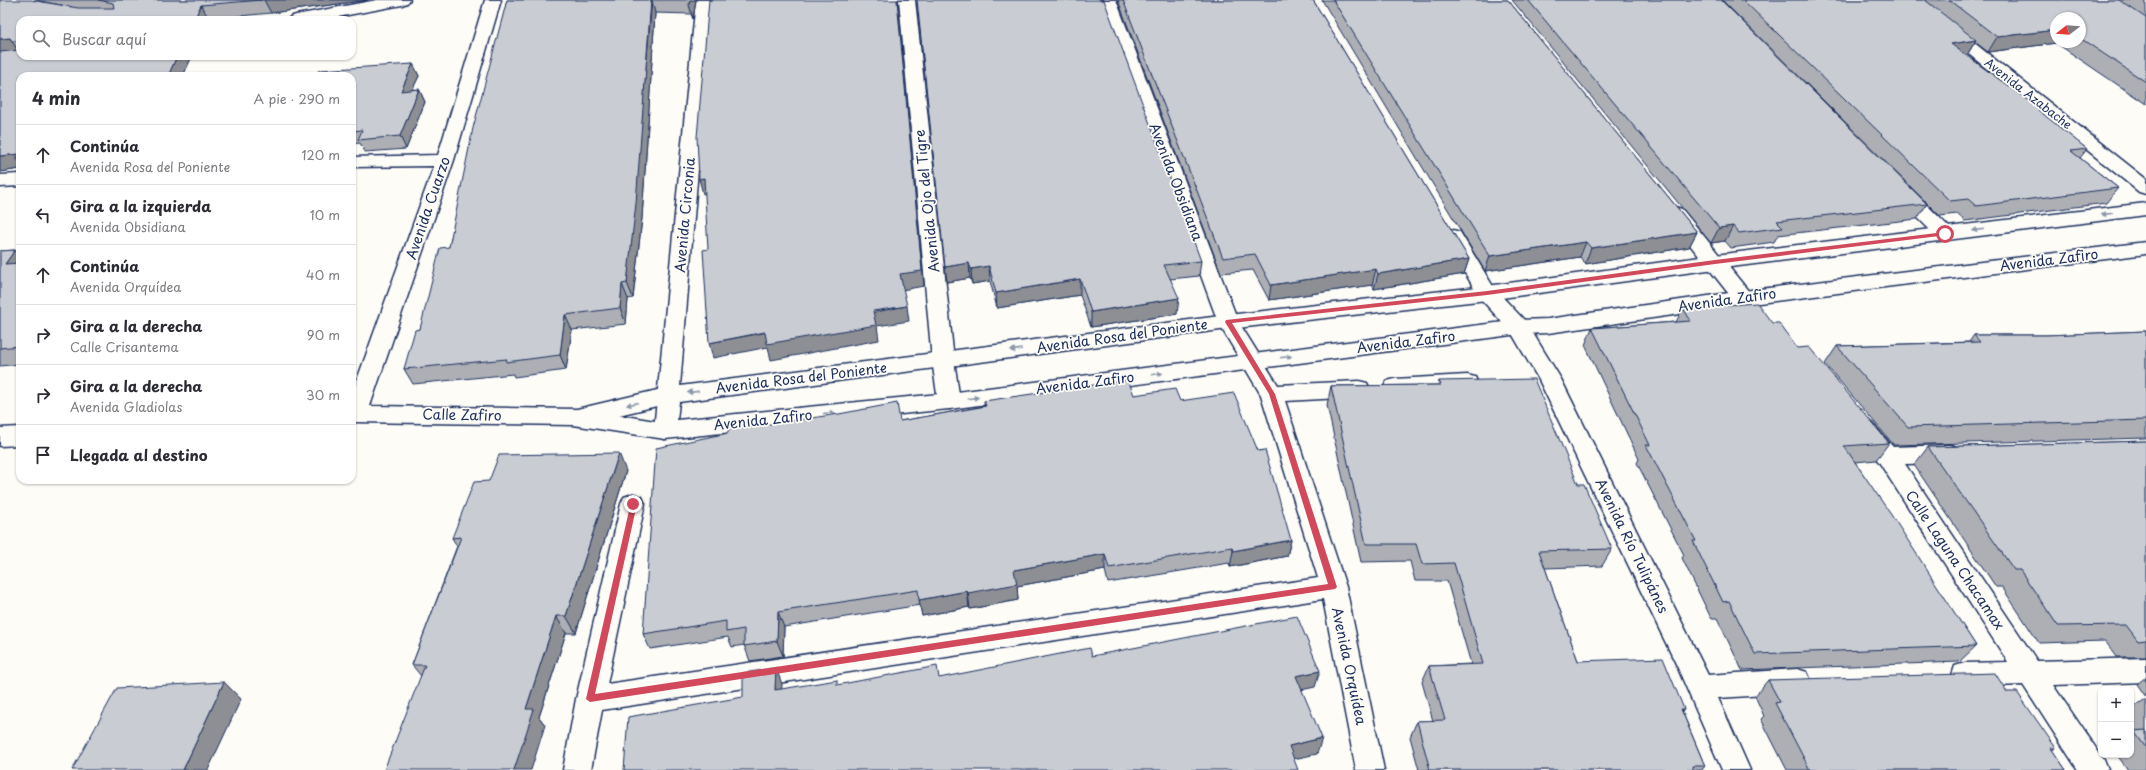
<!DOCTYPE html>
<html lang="es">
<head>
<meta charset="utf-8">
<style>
	:root { --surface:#fff; --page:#f7f7f7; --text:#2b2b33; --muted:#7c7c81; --line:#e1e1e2 }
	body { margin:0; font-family:"Playpen Sans",sans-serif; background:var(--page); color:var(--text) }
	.controls { position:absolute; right:12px; bottom:12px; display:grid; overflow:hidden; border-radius:8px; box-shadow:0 1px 3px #0004 }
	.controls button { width:36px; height:36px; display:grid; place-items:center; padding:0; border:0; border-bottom:1px solid var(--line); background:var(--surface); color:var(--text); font:20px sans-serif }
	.compass { position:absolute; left:2050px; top:12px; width:36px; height:36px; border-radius:50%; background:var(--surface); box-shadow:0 1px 3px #0004; rotate:253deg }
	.stop { position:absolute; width:12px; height:12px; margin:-9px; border:3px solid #d1495b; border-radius:50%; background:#fff }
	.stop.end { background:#d1495b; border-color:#fff; box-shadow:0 1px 4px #0008 }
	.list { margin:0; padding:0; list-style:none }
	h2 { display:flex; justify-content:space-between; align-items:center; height:52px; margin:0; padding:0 16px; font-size:17px }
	h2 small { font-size:13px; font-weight:400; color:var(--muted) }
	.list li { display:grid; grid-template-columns:26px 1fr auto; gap:12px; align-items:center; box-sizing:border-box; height:60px; padding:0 16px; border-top:1px solid var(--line) }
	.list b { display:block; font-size:15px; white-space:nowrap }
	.list p { margin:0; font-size:13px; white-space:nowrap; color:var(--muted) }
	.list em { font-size:13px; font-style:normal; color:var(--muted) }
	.icon { flex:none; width:22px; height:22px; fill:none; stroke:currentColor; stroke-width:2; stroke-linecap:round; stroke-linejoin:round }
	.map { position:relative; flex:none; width:2146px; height:770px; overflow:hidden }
	.search { position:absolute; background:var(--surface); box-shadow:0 1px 3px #0004; left:16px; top:16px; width:340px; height:44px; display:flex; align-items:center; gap:10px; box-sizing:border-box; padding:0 14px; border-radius:12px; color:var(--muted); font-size:15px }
	.panel { position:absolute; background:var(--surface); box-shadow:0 1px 3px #0004; left:16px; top:72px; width:340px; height:412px; border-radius:12px }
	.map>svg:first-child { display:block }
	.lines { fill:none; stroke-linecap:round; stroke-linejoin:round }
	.minor-casing { stroke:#1b2f5e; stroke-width:3 }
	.tertiary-casing { stroke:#1b2f5e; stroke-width:3 }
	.minor { fill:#fdfcf7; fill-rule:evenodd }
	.tertiary { fill:#fdfcf7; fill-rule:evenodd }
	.wall { fill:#adafb5; stroke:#1b2f5e; fill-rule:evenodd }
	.shaded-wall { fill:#8d8f94; stroke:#1b2f5e }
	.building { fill:#c9ccd3; stroke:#1b2f5e }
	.oneway { fill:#8c96aa }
	.route { fill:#d1495b }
	.labels { text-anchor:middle; stroke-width:3.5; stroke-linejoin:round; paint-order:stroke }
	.far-street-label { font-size:12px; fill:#1b2f5e; stroke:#fdfcf7 }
	.street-label { font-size:14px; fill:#1b2f5e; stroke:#fdfcf7 }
</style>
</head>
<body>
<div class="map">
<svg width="2146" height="770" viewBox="0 0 2146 770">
	<rect width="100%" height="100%" fill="#fdfcf7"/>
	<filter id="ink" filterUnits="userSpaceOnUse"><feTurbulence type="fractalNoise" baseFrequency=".025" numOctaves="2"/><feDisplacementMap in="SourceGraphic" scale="8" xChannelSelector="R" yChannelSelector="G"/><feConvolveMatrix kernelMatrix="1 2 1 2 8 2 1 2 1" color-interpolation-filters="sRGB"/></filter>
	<g filter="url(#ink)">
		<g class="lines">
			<defs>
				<path id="minor" d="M377 0H410L407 3 402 5 321 20H288L290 17 296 15Z
					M485 0H501L454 160 370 406 577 409 670 387 678 389 681 395 678 401 619 415 673 424 676 430 673 436 665 439 573 425 352 422V394L434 166 352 167V157L438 155Z
					M899 0H915L954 360 960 401 957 407 949 409 941 407 938 401 932 360Z
					M1100 0H1116L1238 321 1278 385 1359 381 1367 383 1370 389 1367 395 1359 397 1285 401 1346 587 1384 770H1356L1323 599 602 710 591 770H563L576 699 621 504 624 497 633 494 642 497 645 504 607 684 1318 578 1261 395 1218 322Z
					M1902 0H1920L2146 179V194L2139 192Z
					M20 174V186L0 187V175Z
					M1900 183 1907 185 1952 230 1955 234 1952 238 1945 240 1938 238 1893 193 1891 189 1893 185Z
					M1675 207 1682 209 1750 293 1753 298 1750 303 1743 305 1736 303 1668 217 1665 213 1668 209Z
					M1453 230 1460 232 1494 288 1526 322 1561 379 1708 675 1797 669 1807 672 1811 681 1807 690 1797 693 1718 698 1750 770H1722L1677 666 1539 380 1511 332 1480 298 1443 236 1446 232Z
					M1467 375 1475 377 1478 383 1475 389 1467 391 1395 395 1387 393 1384 387 1387 381 1395 379Z
					M1864 420 1872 423 1893 447 1951 445 1959 448 1963 454 1959 460 1951 463 1905 464 2037 661 2146 658V682L2053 685 2104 760 2108 770H2078L2023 685 1965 687 1955 684 1952 675 1955 666 1965 663 2008 662 1879 462 1853 429 1856 423Z
					M20 427V445L0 446V428Z"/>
				<path id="tertiary" d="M696 0H712L680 386 1228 315 1487 286 1715 255 2146 203V215L1715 269 1487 300 1228 329 679 402 677 420 949 393 1519 320 1548 319 1743 291 2146 242V254L1743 305 1548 333 1519 334 949 409 665 439 657 436 654 430Z"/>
			</defs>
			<use href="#minor" class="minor-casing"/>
			<use href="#tertiary" class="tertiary-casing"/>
			<use href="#minor" class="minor"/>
			<use href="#tertiary" class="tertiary"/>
		</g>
		<path class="wall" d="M0 0 72 7 34 0H368L271 13 209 19 20 20V56H192L183 76H20V169L0 172Z
			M507 0H696L693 19 691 14 655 13 642 218 633 298 628 299 626 324 572 330 566 370 514 377 513 374 413 384 404 369 420 329 449 247Z
			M917 0 1201 261 1199 276 1170 279 1177 314 1091 327 1080 295 997 308 990 281 972 284 970 278 947 282Z
			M1118 0H1313L1469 259 1464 274 1374 289 1372 285 1269 300 1253 270 1221 273Z
			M1322 0H1508L1697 232 1689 247 1585 264 1580 257 1485 271Z
			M1512 0H1721L1927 204 1917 219 1778 235 1774 242 1731 248 1725 241 1711 243Z
			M1722 0H2146V104L2056 43 1988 52 1975 42 1967 55H1966L2087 149 2080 158 2118 188 2106 203 1965 221 1957 214 1940 216ZM2056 18H2080V42H2056Z
			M413 64 419 76 412 90 419 89 425 102 406 149 365 152 360 143 352 144V76Z
			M15 250 20 256V364L0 366V251Z
			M1683 308 1772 323 1797 348 1889 443 1876 460 1855 462 1976 646 1959 662 1742 670 1717 618H1711L1682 558 1684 555 1637 463 1639 459 1585 345 1592 328 1676 322Z
			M2146 331V438L1894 445 1825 364 1837 346 1969 342 1974 335H2047Z
			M1439 381 1578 484 1612 549 1602 566 1545 568 1578 661 1684 709 1682 711 1705 766 1702 770H1419L1410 737 1417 721H1433L1422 682 1429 666 1471 664 1447 581H1415L1410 561 1361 562 1327 405 1331 386 1438 385Z
			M1134 395 1180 401 1291 540 1287 556 1230 567 1229 563 1108 583 1105 570 1017 586 1018 600 970 609 969 607 922 616 920 605 784 627 783 656 750 661 744 645 732 647 728 637 650 649 643 634 900 421 985 406 984 401Z
			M2146 441V657H2117L2105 641 2039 643 2002 587H1996L1914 465 1928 447Z
			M626 471 576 633H566L539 717 545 725 421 676 412 665 457 546 452 538Z
			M2146 677V697L2137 684Z
			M1768 680 2007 692 2056 748 2052 750 2066 770H1787L1761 719 1764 716 1755 696Z
			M2144 700H2146V770H2128L2117 755H2131V733L2133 731 2131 729V709Z"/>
		<path class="shaded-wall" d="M264 0H368L271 13Z
			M652 0 655 13 642 218 633 298 627 283Z
			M690 0H696L693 19 689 5Z
			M897 0H898L924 286 902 290 900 274Z
			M201 5 209 19 208 20H194Z
			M2056 30V43L1988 52 1997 37Z
			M10 38 19 52 0 54V39Z
			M1976 40 1967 55 1942 58 1951 44Z
			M177 56H192L183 76H168Z
			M413 64 419 76 406 103 401 91Z
			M419 89 425 102 406 149 400 136Z
			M20 154 16 158 20 163V169L0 172V156Z
			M704 178 708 193 703 194 699 179Z
			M1733 226 1725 241 1711 243 1719 228Z
			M1697 232 1689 247 1585 264 1591 248Z
			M1586 242 1580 257 1485 271 1490 256Z
			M15 250 20 256V279L5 264Z
			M1469 259 1464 274 1374 289 1378 274Z
			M969 263 970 278 947 282 945 267Z
			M989 266 990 281 972 284 971 269Z
			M1376 269 1372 285 1269 300 1271 285Z
			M1080 279V295L997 308 996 293Z
			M622 284 628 299 626 324 620 308Z
			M1179 298 1177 314 1091 327V312Z
			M907 306 909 321 877 326 879 340 771 360 768 347 713 358 709 343Z
			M565 315 572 330 566 370 560 355Z
			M619 453 626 471 576 633 566 616Z
			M1291 540 1287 556 1230 567 1233 551Z
			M1105 554V570L1017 586 1018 600 970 609 968 593 1014 570Z
			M967 591 969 607 922 616 919 600Z
			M778 612 784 627 783 656 777 641Z
			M556 616 566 633 539 717 545 725 531 770H514L526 709Z
			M776 668 782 684 781 706 775 690Z
			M1320 671 1315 687 1292 692 1296 676Z
			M224 682 241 699 208 770H183Z
			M1322 738 1317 754 1284 761 1289 746Z"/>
		<path class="building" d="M0 0H31L78 8H114L113 3 98 0H262L201 5 194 20H20V41H12L10 38 0 39Z
			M507 0H651L636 203 627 283 622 284 620 308 565 315 560 355 506 362 507 359 404 369 415 330 420 329 440 248 449 247 473 128Z
			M709 0H897L922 271 900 274 907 306 873 311 876 325 767 344 765 332 709 343 703 250 708 249 704 178 699 179 697 137Z
			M917 0H1104L1201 261 1164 265 1179 298 1091 312 1080 279 996 293 989 266 971 269 969 263 945 267Z
			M1123 0H1313L1469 259 1378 274 1376 269 1271 285 1255 254 1223 258Z
			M1333 0H1508L1697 232 1591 248 1586 242 1490 256Z
			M1528 0H1721L1927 204 1777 221 1783 227 1739 233 1733 226 1719 228Z
			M1743 0H1925L1976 40 1951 44 2041 110H2038L2087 149 2071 151 2118 188 1976 206 1968 199 1950 201Z
			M1949 0H2119L2146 18V82L2080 38V18H2056V30L1997 37Z
			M20 50V56H177L168 76H20V158H16L20 154 0 156V52Z
			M413 64 401 91 419 89 400 136 358 140 362 130 352 131V76H316L319 70Z
			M15 250 5 264 20 263V346L0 348V251Z
			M1757 303 1772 323H1779L1797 348 1809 347 1889 443 1844 446 1898 525 1976 646 1755 654 1729 601 1723 602 1693 541H1696L1646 445H1650L1592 328 1691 321 1683 308Z
			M2146 331V420L1908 427 1837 346 1980 342 1974 335H2047Z
			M1534 379 1578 484H1584L1612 549 1539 551 1578 661 1663 658 1684 709H1681L1705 766H1692L1693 770H1430L1417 721 1445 720 1429 666 1483 664 1454 563 1422 564 1416 544H1366L1331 386 1441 385 1439 381Z
			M1128 380 1134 395 1175 389 1180 401 1234 393 1258 451 1265 450 1291 540 1233 551 1232 547 1109 568 1105 554 1014 570 1017 584 968 593 967 591 919 600 918 590 778 612 777 641 744 646V629L726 632V621L643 634 656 448 728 433V430L839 414 897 403 900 421 986 406 984 401Z
			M2146 441V640L2138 641 2126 625 2058 626 2020 570H2014L1928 447Z
			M619 453 566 616H556L526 709H534L514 770H384L425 665H412L461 537 452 538 474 482 489 481 499 455Z
			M1297 616 1320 671 1296 676 1322 738 1289 746 1298 770H624L628 717 743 697V673L776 668 775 690 837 680V685L937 666 939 678 1090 648 1092 656Z
			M1995 673 2007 692H2017L2056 748H2051L2066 770H1810L1775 703 1780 702 1768 680Z
			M224 682 183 770H72L117 688Z
			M2146 730V748L2134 731Z"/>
		<defs><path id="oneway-solid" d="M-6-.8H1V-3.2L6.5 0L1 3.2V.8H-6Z"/></defs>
		<g class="oneway">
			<use href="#oneway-solid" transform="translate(2107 214) rotate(173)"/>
			<use href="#oneway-solid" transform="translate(1978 230) rotate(173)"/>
			<use href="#oneway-solid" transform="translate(1016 350) rotate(172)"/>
			<use href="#oneway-solid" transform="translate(1286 357) rotate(-7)"/>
			<use href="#oneway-solid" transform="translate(1157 374) rotate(-7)"/>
			<use href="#oneway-solid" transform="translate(693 392) rotate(173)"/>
			<use href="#oneway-solid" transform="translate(973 398) rotate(-7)"/>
			<use href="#oneway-solid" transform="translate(632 404) rotate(167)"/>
			<use href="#oneway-solid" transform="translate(829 413) rotate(-6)"/>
		</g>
	</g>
	<path class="route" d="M1945 232 1947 235 1715 264 1487 295 1232 323 1275 394 1337 587 1335 589 590 702 586 699 631 502H633L637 504 595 694 1328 584 1269 394 1225 322 1226 320 1487 291 1715 260Z"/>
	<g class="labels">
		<g class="far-street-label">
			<text transform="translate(2028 94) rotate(38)" y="4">Avenida Azabache</text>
		</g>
		<g class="street-label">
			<text transform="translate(1176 182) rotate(69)" y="5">Avenida Obsidiana</text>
			<text transform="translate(927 201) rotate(-96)" y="5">Avenida Ojo del Tigre</text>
			<text transform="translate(428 208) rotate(-71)" y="5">Avenida Cuarzo</text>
			<text transform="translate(685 215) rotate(-85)" y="5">Avenida Circonia</text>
			<text transform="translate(2049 260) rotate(-7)" y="5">Avenida Zafiro</text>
			<text transform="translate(1727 300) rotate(-8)" y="5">Avenida Zafiro</text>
			<text transform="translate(1122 336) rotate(-8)" y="5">Avenida Rosa del Poniente</text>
			<text transform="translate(1406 342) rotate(-7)" y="5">Avenida Zafiro</text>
			<text transform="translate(801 378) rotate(-7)" y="5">Avenida Rosa del Poniente</text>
			<text transform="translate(1085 383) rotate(-7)" y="5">Avenida Zafiro</text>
			<text transform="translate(462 415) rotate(1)" y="5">Calle Zafiro</text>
			<text transform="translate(763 420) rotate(-6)" y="5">Avenida Zafiro</text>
			<text transform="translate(1632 546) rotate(64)" y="5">Avenida Río Tulipánes</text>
			<text transform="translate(1955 560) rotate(56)" y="5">Calle Laguna Chacamax</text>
			<text transform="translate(1349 666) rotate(78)" y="5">Avenida Orquídea</text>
		</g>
	</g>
</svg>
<div class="controls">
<button>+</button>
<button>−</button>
</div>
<svg class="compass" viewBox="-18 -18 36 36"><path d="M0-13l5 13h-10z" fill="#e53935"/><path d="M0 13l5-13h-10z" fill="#7c7c81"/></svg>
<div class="stop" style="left:1945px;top:234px"></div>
<div class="stop end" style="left:633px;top:504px"></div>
<div class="search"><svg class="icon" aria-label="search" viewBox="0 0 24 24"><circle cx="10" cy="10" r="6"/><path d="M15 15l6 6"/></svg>Buscar aquí</div>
<section class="panel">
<h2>4 min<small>A pie · 290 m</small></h2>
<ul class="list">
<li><svg class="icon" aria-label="ahead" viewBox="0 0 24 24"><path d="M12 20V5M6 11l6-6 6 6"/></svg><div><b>Continúa</b><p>Avenida Rosa del Poniente</p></div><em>120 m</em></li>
<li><svg class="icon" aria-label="left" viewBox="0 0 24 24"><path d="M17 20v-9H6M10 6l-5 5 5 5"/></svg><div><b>Gira a la izquierda</b><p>Avenida Obsidiana</p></div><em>10 m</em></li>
<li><svg class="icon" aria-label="ahead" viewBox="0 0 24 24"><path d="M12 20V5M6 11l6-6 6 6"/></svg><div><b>Continúa</b><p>Avenida Orquídea</p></div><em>40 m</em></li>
<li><svg class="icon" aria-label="right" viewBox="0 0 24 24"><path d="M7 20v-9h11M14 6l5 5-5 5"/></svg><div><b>Gira a la derecha</b><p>Calle Crisantema</p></div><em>90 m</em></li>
<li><svg class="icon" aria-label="right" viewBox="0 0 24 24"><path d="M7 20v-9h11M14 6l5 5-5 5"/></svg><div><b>Gira a la derecha</b><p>Avenida Gladiolas</p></div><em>30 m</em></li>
<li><svg class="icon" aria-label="arrive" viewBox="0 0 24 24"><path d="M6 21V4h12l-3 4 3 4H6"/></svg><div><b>Llegada al destino</b></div></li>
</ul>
</section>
</div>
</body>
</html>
